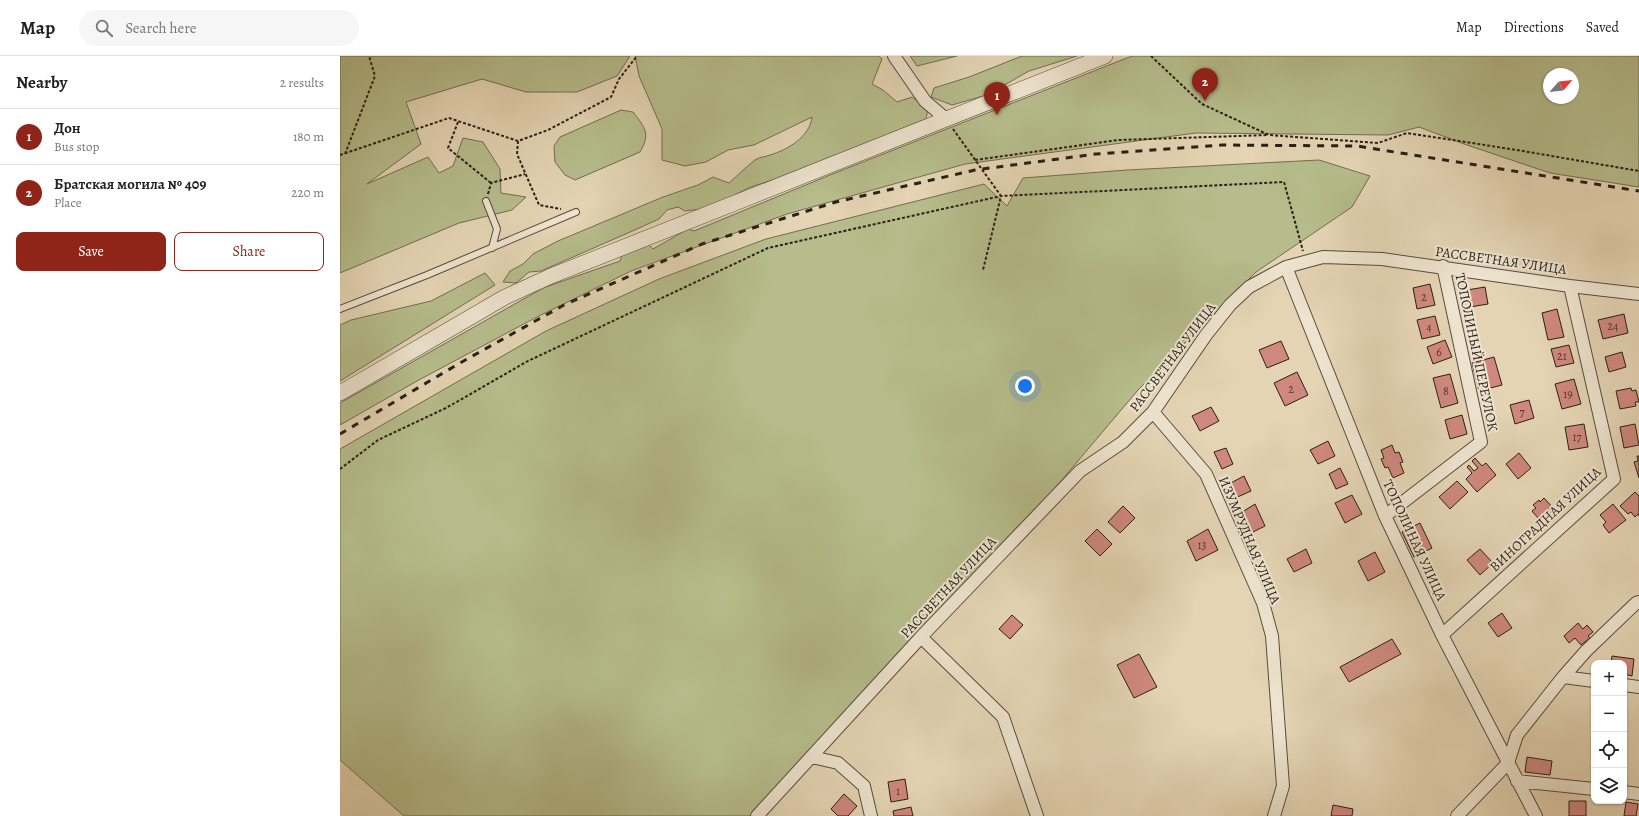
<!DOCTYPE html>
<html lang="en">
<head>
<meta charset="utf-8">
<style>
	:root { --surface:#fff; --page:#f6f6f6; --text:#222; --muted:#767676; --line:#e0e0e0; --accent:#8f2418 }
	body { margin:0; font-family:Alegreya,serif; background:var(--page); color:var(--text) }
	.controls { position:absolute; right:12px; bottom:12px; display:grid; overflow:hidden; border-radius:8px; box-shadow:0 1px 3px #0004 }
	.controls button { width:36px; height:36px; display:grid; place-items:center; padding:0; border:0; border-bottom:1px solid var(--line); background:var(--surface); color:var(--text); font:20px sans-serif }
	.compass { position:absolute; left:1203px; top:12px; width:36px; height:36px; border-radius:50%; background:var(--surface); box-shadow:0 1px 3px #0004; rotate:63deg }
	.you { position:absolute; left:685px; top:330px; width:14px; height:14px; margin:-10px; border:3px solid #fff; border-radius:50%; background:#1a73e8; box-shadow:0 0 0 6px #1a73e833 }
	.badge { display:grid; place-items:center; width:26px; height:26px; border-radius:50%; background:var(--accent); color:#fff; font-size:13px; font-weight:700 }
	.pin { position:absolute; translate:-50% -33px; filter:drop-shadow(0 1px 2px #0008) }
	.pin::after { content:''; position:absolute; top:21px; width:14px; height:12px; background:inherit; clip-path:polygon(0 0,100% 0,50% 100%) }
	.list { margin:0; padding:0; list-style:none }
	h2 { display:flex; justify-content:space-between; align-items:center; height:52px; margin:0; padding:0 16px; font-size:17px }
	h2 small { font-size:13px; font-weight:400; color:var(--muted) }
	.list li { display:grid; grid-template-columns:26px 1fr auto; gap:12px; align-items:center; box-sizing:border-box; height:56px; padding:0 16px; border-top:1px solid var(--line) }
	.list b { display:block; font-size:15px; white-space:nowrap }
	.list p { margin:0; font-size:13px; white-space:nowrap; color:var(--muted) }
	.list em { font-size:13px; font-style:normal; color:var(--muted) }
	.actions { display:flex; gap:8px; padding:12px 16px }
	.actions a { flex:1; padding:9px 0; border:1px solid var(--accent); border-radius:8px; text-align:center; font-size:14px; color:var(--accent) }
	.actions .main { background:var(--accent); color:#fff }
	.icon { flex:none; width:22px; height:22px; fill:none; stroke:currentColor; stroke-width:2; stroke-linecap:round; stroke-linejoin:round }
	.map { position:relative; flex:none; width:1299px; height:760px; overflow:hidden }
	header { display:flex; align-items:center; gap:24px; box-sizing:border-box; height:56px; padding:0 20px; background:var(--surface); border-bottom:1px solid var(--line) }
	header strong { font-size:19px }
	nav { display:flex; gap:22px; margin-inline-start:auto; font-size:14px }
	.search { width:280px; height:36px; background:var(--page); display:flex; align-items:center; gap:10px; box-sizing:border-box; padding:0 14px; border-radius:22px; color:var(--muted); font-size:15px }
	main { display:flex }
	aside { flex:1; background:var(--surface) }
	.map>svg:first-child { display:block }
	.green { fill:#b6bc8b; stroke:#706e52; fill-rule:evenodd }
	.building { fill:#cf887d; stroke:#2a1f1a }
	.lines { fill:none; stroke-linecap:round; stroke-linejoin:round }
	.service-casing { stroke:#584c40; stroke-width:8 }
	.minor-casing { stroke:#584c40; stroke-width:14 }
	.tertiary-casing { stroke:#584c40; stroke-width:16 }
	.path { stroke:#2a1f1a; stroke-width:2; stroke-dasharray:3 2; stroke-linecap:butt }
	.service { stroke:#ede3ce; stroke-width:6 }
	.minor { stroke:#ede3ce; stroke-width:12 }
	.tertiary { stroke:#ede3ce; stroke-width:15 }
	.rail { stroke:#2a1f1a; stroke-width:3; stroke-dasharray:7 7; stroke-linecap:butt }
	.labels { text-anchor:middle; stroke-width:4; stroke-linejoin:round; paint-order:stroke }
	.number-label { font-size:12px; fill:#533933 }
	.street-label { font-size:14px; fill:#2a1f1a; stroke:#ede3ce }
</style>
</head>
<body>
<header>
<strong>Map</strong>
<div class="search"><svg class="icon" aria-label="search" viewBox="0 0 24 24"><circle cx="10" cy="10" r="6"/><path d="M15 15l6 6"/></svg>Search here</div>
<nav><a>Map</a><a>Directions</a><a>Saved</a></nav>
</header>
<main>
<aside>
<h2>Nearby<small>2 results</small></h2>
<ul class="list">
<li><span class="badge">1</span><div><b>Дон</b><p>Bus stop</p></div><em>180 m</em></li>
<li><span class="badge">2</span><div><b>Братская могила № 409</b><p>Place</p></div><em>220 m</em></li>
</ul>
<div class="actions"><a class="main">Save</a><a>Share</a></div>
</aside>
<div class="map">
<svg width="1299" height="760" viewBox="0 0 1299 760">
	<rect width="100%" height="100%" fill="#e4d4b3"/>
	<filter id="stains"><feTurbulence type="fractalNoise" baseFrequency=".005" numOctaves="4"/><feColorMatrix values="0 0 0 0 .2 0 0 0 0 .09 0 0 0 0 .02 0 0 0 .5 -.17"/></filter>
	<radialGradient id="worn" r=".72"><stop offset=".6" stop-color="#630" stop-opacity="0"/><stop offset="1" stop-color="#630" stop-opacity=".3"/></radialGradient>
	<path class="green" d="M0 0H290L277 20 237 36H186L142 23 66 46 81 88 27 128 88 101 99 117 113 110 123 82 143 86 160 113 161 137 186 141 172 154 119 167 0 217Z
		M295 0H539L542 3 532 28 543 34 557 46 572 41 588 53 586 63 445 120 411 131 384 144 361 153 345 155 338 151 327 154 319 163 297 173 201 215 189 216 176 227 163 226 170 215 183 208 193 198 218 185 323 141 358 129 373 121 389 127C397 120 406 111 415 104 419 101 425 101 430 99 447 94 470 81 472 61L414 89 388 94 366 106 345 110 322 104V73L299 20Z
		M570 0H617L577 10Z
		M682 0H737L689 15 647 39 612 49 591 41 594 32 629 21Z
		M792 0H1299V131L1210 117 1127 89 1079 71 1048 79 856 77 625 108 447 158 291 215 195 262 77 325 0 369V347L203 232 280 205 283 196 306 186 313 193 348 173 354 175 490 119ZM1209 18H1233V42H1209Z
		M281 54 293 56C305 71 311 78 300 96L235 124 225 119 215 106 214 90 220 81Z
		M979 104 1030 120 1012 151 916 216 798 334 682 471 410 760H64L0 704V393L206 275 319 223 426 183 644 128 667 150 683 122 787 114Z
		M145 217 155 229 0 325V269L11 264 91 245Z"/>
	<path class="building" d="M1090 228 1095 249 1077 253 1073 232Z
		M1145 231 1148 248 1130 251 1127 234Z
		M1217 253 1224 281 1208 284 1202 257Z
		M1284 258 1288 277 1263 283 1258 264Z
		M1095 260 1100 279 1082 283 1077 264Z
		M1105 284 1112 301 1093 308 1087 291Z
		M941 285 949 303 927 312 919 294Z
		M1229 289 1234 307 1216 311 1211 293Z
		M1282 296 1286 311 1269 316 1265 301Z
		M1154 301 1162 329 1139 335 1132 307Z
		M957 316 968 339 945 350 934 327Z
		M1110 318 1118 347 1101 352 1093 322Z
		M1234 323 1241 348 1222 353 1215 328Z
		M1291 332 1292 335 1296 334 1299 346H1295L1296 350 1280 353 1276 335Z
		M1189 344 1194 362 1175 368 1170 349Z
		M871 351 879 365 860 375 852 360Z
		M1122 359 1127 378 1110 383 1105 364Z
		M1244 368 1248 391 1229 394 1225 371Z
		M1295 368 1299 389 1284 392 1280 371Z
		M988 385 995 400 978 408 970 394Z
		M1052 389 1055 397 1059 396 1063 406 1060 407 1064 417 1053 422 1048 411 1045 412 1041 403 1044 402 1041 394Z
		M886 392 893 408 882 413 874 396Z
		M1179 397 1191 412 1178 423 1166 408Z
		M1297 400H1299V422L1294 406 1298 405Z
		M1135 402 1142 410 1146 407 1156 419 1137 436 1126 423 1132 417 1127 411 1129 409 1134 415 1138 412 1132 405Z
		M1000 412 1008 428 996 433 989 418Z
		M904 420 911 435 893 443 885 430Z
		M1117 425 1128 436 1110 453 1099 441Z
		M1295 436 1299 440V460L1298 458 1295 461 1291 456 1288 458 1280 450Z
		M1012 439 1022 458 1005 467 995 447Z
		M1204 442 1214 453 1203 463 1200 460 1198 462 1192 455 1196 452 1193 449 1199 444 1200 446Z
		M915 448 925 470 909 478 899 458Z
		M1273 448 1286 464 1269 477 1263 469 1266 466 1260 459Z
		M783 450 795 462 780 477 768 466Z
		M1080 467 1092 492 1074 501 1062 476Z
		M757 473 772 488 760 500 745 485Z
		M868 473 878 494 856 505 847 485Z
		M966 493 972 507 954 516 947 503Z
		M1140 493 1153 507 1140 519 1127 504Z
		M1035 496 1045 516 1028 525 1018 505Z
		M1162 557 1172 572 1158 581 1148 567Z
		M672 559 683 569 670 583 659 573Z
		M1238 567 1243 573 1247 569 1253 576 1248 580 1250 582 1241 589 1235 582 1229 587 1224 580Z
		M1052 583 1061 598 1009 626 1000 611Z
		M799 598 817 631 794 642 777 609Z
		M1272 600 1294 603 1292 620 1284 618V607H1271Z
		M1187 701 1212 705 1210 719 1185 716Z
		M565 723 568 743 551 746 548 726Z
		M504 738 517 750 508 760H498L491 753Z
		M1229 745H1246V760H1229Z
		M1286 746 1298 748 1296 760H1284Z
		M993 749 1013 753 1012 760H991Z
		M571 751 573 760H554L553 755Z"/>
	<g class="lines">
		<defs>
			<path id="service" d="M146 145 157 173 152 192
				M0 253 87 219 236 156"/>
			<path id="minor" d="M554 0 585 45 606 63
				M946 211 1045 460 1102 579 1196 760
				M813 356 866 418 923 547 932 580 943 730 934 760
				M1045 460 1141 386 1103 210
				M1102 579 1274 423 1230 230
				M581 581 663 661 697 760
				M1223 621 1254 625
				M1284 629 1299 631
				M472 701 498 707 524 730 531 760
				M1177 725 1254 733
				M1284 736 1299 738
				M417 760 581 581 740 415 783 386 813 356 866 279 890 249 909 231 946 211 983 201 1042 203 1230 230 1299 238
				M1117 760 1168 707 1177 679 1223 621 1246 595 1296 547 1299 546"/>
			<path id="tertiary" d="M0 337 165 241 211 220 765 0"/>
		</defs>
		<use href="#service" class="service-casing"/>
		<use href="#minor" class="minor-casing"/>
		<use href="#tertiary" class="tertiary-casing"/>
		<path class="path" d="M811 0 862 48 929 79 1038 87 1067 77 1177 94 1299 115
			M118 66 108 92 151 127
			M613 73 661 140 643 214
			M178 85 177 98 199 149 221 153
			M5 98 35 20 29 0
			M0 99 109 62 178 85 208 74 271 41 279 23 297 0
			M635 104 778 84 928 79
			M148 138 151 127 185 118
			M0 413 38 384 106 352 188 305 428 192 661 140 944 126 963 195"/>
		<use href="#service" class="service"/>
		<use href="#minor" class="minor"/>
		<use href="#tertiary" class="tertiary"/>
		<path class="rail" d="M0 378 120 307 224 249 362 188 496 146 635 114 756 98 882 89 1017 90 1299 135"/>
	</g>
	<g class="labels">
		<g class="number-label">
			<text x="1084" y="245">2</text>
			<text x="1273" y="274">24</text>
			<text x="1089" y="275">4</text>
			<text x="1099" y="300">6</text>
			<text x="1222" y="304">21</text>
			<text x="951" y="337">2</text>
			<text x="1106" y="339">8</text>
			<text x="1228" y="342">19</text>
			<text x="1182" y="360">7</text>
			<text x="1237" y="385">17</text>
			<text x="862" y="493">13</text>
			<text x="558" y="739">1</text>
		</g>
		<g class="street-label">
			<text transform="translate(1161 204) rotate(8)" y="5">РАССВЕТНАЯ УЛИЦА</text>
			<text transform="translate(1137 296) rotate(78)" y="5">ТОПОЛИНЫЙ ПЕРЕУЛОК</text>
			<text transform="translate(832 301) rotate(-53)" y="5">РАССВЕТНАЯ УЛИЦА</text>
			<text transform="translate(1205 463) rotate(-43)" y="5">ВИНОГРАДНАЯ УЛИЦА</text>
			<text transform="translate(910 484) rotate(67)" y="5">ИЗУМРУДНАЯ УЛИЦА</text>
			<text transform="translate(1075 484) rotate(65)" y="5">ТОПОЛИНАЯ УЛИЦА</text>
			<text transform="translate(608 531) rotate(-47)" y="5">РАССВЕТНАЯ УЛИЦА</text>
		</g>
	</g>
	<rect width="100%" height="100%" filter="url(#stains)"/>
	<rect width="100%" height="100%" fill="url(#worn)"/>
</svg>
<div class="controls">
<button>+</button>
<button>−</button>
<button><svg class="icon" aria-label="locate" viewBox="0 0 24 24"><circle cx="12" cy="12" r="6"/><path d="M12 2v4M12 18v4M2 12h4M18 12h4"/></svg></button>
<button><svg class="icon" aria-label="layers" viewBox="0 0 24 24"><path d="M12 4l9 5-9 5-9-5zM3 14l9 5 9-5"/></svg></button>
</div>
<svg class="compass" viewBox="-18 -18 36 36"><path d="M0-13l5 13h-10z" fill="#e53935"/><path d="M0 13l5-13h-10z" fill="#767676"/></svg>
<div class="you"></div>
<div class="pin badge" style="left:657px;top:59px">1</div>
<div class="pin badge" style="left:865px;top:45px">2</div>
</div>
</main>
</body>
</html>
